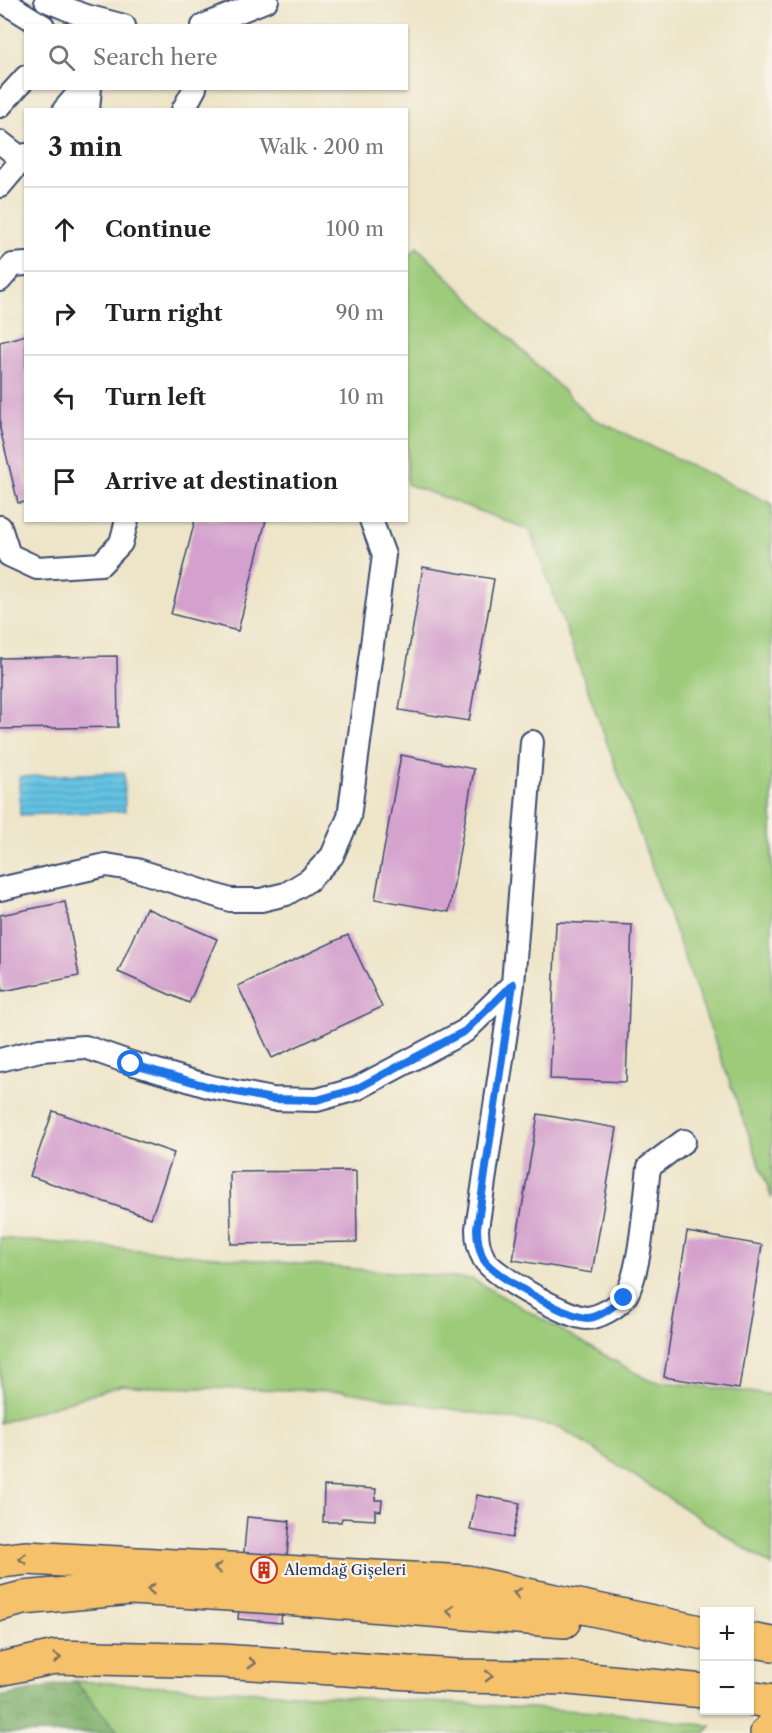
<!DOCTYPE html>
<html lang="en">
<head>
<meta charset="utf-8">
<style>
	:root { --surface:#fff; --page:#f2f2f2; --text:#222; --muted:#767676; --line:#e0e0e0 }
	body { margin:0; font-family:"Libre Caslon Text",serif; background:var(--page); color:var(--text) }
	.controls { position:absolute; right:18px; bottom:18px; display:grid; overflow:hidden; border-radius:0px; box-shadow:0 2px 4px #0004 }
	.controls button { width:54px; height:54px; display:grid; place-items:center; padding:0; border:0; border-bottom:2px solid var(--line); background:var(--surface); color:var(--text); font:30px sans-serif }
	.stop { position:absolute; width:18px; height:18px; margin:-14px; border:4px solid #1a73e8; border-radius:50%; background:#fff }
	.stop.end { background:#1a73e8; border-color:#fff; box-shadow:0 2px 6px #0008 }
	.list { margin:0; padding:0; list-style:none }
	h2 { display:flex; justify-content:space-between; align-items:center; height:78px; margin:0; padding:0 24px; font-size:26px }
	h2 small { font-size:20px; font-weight:400; color:var(--muted) }
	.list li { display:grid; grid-template-columns:39px 1fr auto; gap:18px; align-items:center; box-sizing:border-box; height:84px; padding:0 24px; border-top:2px solid var(--line) }
	.list b { display:block; font-size:22px; white-space:nowrap }
	.list em { font-size:20px; font-style:normal; color:var(--muted) }
	.icon { flex:none; width:33px; height:33px; fill:none; stroke:currentColor; stroke-width:2; stroke-linecap:round; stroke-linejoin:round }
	.map { position:relative; flex:none; width:772px; height:1733px; overflow:hidden }
	.search { position:absolute; background:var(--surface); box-shadow:0 2px 4px #0004; left:24px; top:24px; width:384px; height:66px; display:flex; align-items:center; gap:15px; box-sizing:border-box; padding:0 21px; border-radius:0px; color:var(--muted); font-size:22px }
	.panel { position:absolute; background:var(--surface); box-shadow:0 2px 4px #0004; left:24px; top:108px; width:384px; height:414px; border-radius:0px }
	.map>svg:first-child { display:block }
	.grass { fill:#9dcb7a; stroke:#5c7d6c; stroke-width:1.5 }
	.forest { fill:url(#forest-crowns); stroke:#4c6f64; stroke-width:1.5 }
	.water { fill:url(#water-rules); stroke:#4079a0; stroke-width:1.5 }
	.building { fill:#d4a0cd }
	.lines { fill:none; stroke-linecap:round; stroke-linejoin:round }
	.minor-casing { stroke:#3b4a6e; stroke-width:26 }
	.trunk-casing { stroke:#3b4a6e; stroke-width:36 }
	.motorway-casing { stroke:#3b4a6e; stroke-width:36 }
	.minor { stroke:#fff; stroke-width:22 }
	.trunk { stroke:#f5c16b; stroke-width:33 }
	.motorway { stroke:#f5c16b; stroke-width:33 }
	.oneway { stroke:#7d7164 }
	.route { stroke:#1a73e8; stroke-width:8 }
	.labels { text-anchor:middle; stroke-width:4.5; stroke-linejoin:round; paint-order:stroke }
	.poi-label { font-size:15px; fill:#1b2f5e; stroke:#f7f3e8; text-anchor:start }
</style>
</head>
<body>
<div class="map">
<svg width="772" height="1733" viewBox="0 0 772 1733">
	<defs>
		<pattern id="forest-crowns" width="20" height="18" patternUnits="userSpaceOnUse" patternTransform="scale(1.5)"><rect width="20" height="18" fill="#7eaf6a"/><path d="M2 6a3 3 0 1 1 6 0M12 15a3 3 0 1 1 6 0" fill="none" stroke="#668f5a"/></pattern>
		<pattern id="water-rules" width="6" height="5" patternUnits="userSpaceOnUse" patternTransform="scale(1.5)"><rect width="6" height="5" fill="#64c3e2"/><path d="M0 2.5h6" fill="none" stroke="#529fba"/></pattern>
	</defs>
	<rect width="100%" height="100%" fill="#f7f3e8"/>
	<filter id="ink" filterUnits="userSpaceOnUse"><feTurbulence type="fractalNoise" baseFrequency=".0167" numOctaves="2"/><feDisplacementMap in="SourceGraphic" scale="12" xChannelSelector="R" yChannelSelector="G"/><feConvolveMatrix kernelMatrix="1 2 1 2 8 2 1 2 1" color-interpolation-filters="sRGB"/></filter>
	<filter id="wash" filterUnits="userSpaceOnUse"><feTurbulence type="fractalNoise" baseFrequency=".008" numOctaves="4" result="noise"/><feDisplacementMap in="SourceGraphic" scale="24" xChannelSelector="R" yChannelSelector="G"/><feGaussianBlur stdDeviation="1.35" result="paint"/><feColorMatrix in="noise" values="0 0 0 0 0 0 0 0 0 0 0 0 0 0 0 0 0 1.4 0 .05"/><feComposite in="paint" operator="in"/></filter>
	<g filter="url(#wash)">
		<rect width="100%" height="100%" fill="#eee5c9"/>
		<path class="grass" d="M417 247 590 417 772 504V1199L530 530 407 484 406 259Z
			M0 1238 472 1279 648 1380 772 1395V1566L560 1427 342 1391 149 1387 122 1385 0 1423Z
			M75 1681 614 1713 711 1726 704 1733H119Z"/>
		<path class="forest" d="M75 1681 119 1733H0V1697Z"/>
		<path class="water" d="M124 772 125 811 20 815 19 777Z"/>
		<g id="blocks">
			<path class="building" d="M26 335V502L18 503 0 429V342Z
				M195 520H266L238 631 171 614Z
				M423 567 494 579 469 721 399 710Z
				M117 656 118 727 0 729V658Z
				M401 755 474 769 449 912 375 899Z
				M65 902 79 976 3 991 0 974V915Z
				M146 908 217 939 189 1003 118 972Z
				M556 922 632 925 626 1082 550 1079Z
				M348 935 382 1007 272 1058 238 986Z
				M53 1111 174 1153 151 1218 30 1176Z
				M538 1114 617 1128 592 1273 513 1260Z
				M356 1171 357 1242 231 1244 230 1172Z
				M687 1232 762 1245 739 1389 664 1377Z
				M324 1486 376 1489 375 1500H382L381 1511 375 1510V1520L342 1518 341 1522H323Z
				M477 1495 520 1503 512 1538 470 1530Z
				M247 1517 290 1521 281 1623 238 1619Z"/>
		</g>
	</g>
	<g filter="url(#ink)">
		<use href="#blocks" fill-opacity="0" stroke="#3b4a6e" stroke-width="1.5"/>
		<g class="lines">
			<defs>
				<path id="minor" d="M1 0 43 26
					M46 0 82 15 124 26
					M203 26 267 0
					M0 106 26 77
					M64 110 83 88
					M88 110 90 88
					M183 110 195 88
					M0 142 22 159
					M0 186 26 155
					M0 280 13 265 26 264
					M0 527 9 555 37 568 101 564 121 543 127 520
					M532 742 513 984 477 1229C477 1239 479 1250 484 1259 494 1276 567 1317 586 1318 598 1318 618 1307 625 1297 641 1273 645 1199 649 1167L684 1141
					M0 889 106 865 137 870 230 900H261L286 894 309 880 332 856 349 817 384 555 371 520
					M0 1060 40 1050 85 1047 131 1063 211 1087 272 1099 317 1100 356 1089 465 1031 513 984"/>
				<path id="trunk" d="M767 1733 772 1728"/>
				<path id="motorway" d="M0 1561 27 1558 467 1582 704 1633
					M0 1604 23 1598 131 1588 261 1596 564 1621
					M750 1640 772 1644
					M0 1669 55 1657 221 1661 457 1676 569 1678 704 1691
					M750 1698 772 1702"/>
			</defs>
			<use href="#minor" class="minor-casing"/>
			<use href="#trunk" class="trunk-casing"/>
			<use href="#motorway" class="motorway-casing"/>
			<use href="#minor" class="minor"/>
			<use href="#trunk" class="trunk"/>
			<use href="#motorway" class="motorway"/>
		</g>
		<defs><path id="oneway-chevron" d="M-2-3.5L2.5 0L-2 3.5" fill="none" stroke-width="1.6" stroke-linecap="round" stroke-linejoin="round" transform="scale(1.5)"/></defs>
		<g class="oneway">
			<use href="#oneway-chevron" transform="translate(23 1559) rotate(177)"/>
			<use href="#oneway-chevron" transform="translate(218 1568) rotate(-177)"/>
			<use href="#oneway-chevron" transform="translate(151 1589) rotate(-176)"/>
			<use href="#oneway-chevron" transform="translate(517 1593) rotate(-168)"/>
			<use href="#oneway-chevron" transform="translate(450 1611) rotate(-175)"/>
			<use href="#oneway-chevron" transform="translate(57 1658) rotate(-4)"/>
			<use href="#oneway-chevron" transform="translate(252 1663) rotate(4)"/>
			<use href="#oneway-chevron" transform="translate(489 1676) rotate(1)"/>
		</g>
	</g>
	<g class="lines" filter="url(#ink)">
		<path class="route" d="M131 1064 210 1087 272 1099 317 1100 356 1089 465 1031 513 984 477 1228C477 1239 479 1250 484 1260 494 1276 570 1319 588 1318 601 1317 613 1306 624 1298"/>
	</g>
	<defs>
		<symbol id="building-ring" viewBox="-11 -11 22 22"><circle r="9.5" fill="#f7f3e8" stroke="#c8321e" stroke-width="1.5"/><path d="M-4-6H4V6H1V3H-1V6H-4ZM-2.5-4.3h1.7v1.8h-1.7ZM.8-4.3h1.7v1.8H.8ZM-2.5-1h1.7V.8h-1.7ZM.8-1h1.7V.8H.8Z" fill="#c8321e"/></symbol>
	</defs>
	<g fill-rule="evenodd">
		<use href="#building-ring" x="249" y="1555" width="30" height="30"/>
	</g>
	<g class="labels">
		<g class="poi-label">
			<text x="284" y="1575">Alemdağ Gişeleri</text>
		</g>
	</g>
</svg>
<div class="controls">
<button>+</button>
<button>−</button>
</div>
<div class="stop" style="left:131px;top:1064px"></div>
<div class="stop end" style="left:624px;top:1298px"></div>
<div class="search"><svg class="icon" aria-label="search" viewBox="0 0 24 24"><circle cx="10" cy="10" r="6"/><path d="M15 15l6 6"/></svg>Search here</div>
<section class="panel">
<h2>3 min<small>Walk · 200 m</small></h2>
<ul class="list">
<li><svg class="icon" aria-label="ahead" viewBox="0 0 24 24"><path d="M12 20V5M6 11l6-6 6 6"/></svg><div><b>Continue</b></div><em>100 m</em></li>
<li><svg class="icon" aria-label="right" viewBox="0 0 24 24"><path d="M7 20v-9h11M14 6l5 5-5 5"/></svg><div><b>Turn right</b></div><em>90 m</em></li>
<li><svg class="icon" aria-label="left" viewBox="0 0 24 24"><path d="M17 20v-9H6M10 6l-5 5 5 5"/></svg><div><b>Turn left</b></div><em>10 m</em></li>
<li><svg class="icon" aria-label="arrive" viewBox="0 0 24 24"><path d="M6 21V4h12l-3 4 3 4H6"/></svg><div><b>Arrive at destination</b></div></li>
</ul>
</section>
</div>
</body>
</html>
